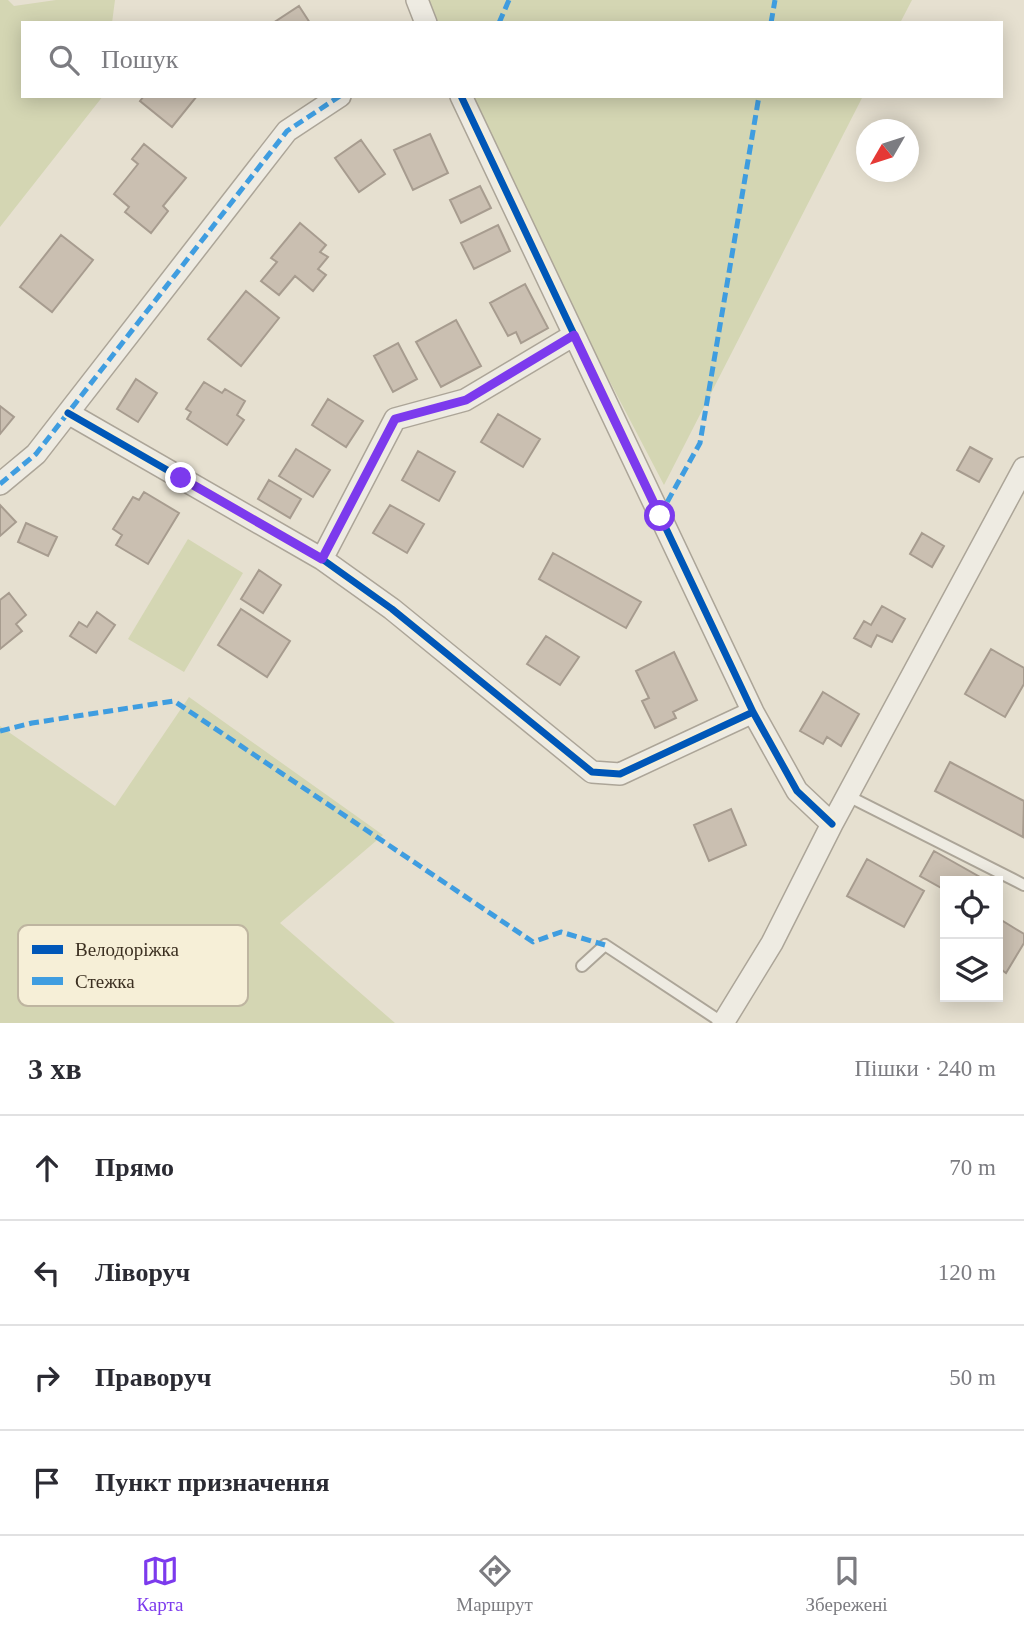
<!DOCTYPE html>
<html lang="uk">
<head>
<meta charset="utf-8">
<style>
	:root { --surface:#fff; --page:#f7f7f7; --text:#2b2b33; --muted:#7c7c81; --line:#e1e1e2; --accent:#7c3aed }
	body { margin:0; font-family:Georgia,serif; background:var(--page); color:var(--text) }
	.controls { position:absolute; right:21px; bottom:21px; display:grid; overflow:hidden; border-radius:0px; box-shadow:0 4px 18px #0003 }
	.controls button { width:63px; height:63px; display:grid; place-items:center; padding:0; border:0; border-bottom:2px solid var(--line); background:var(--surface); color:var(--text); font:35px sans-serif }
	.compass { position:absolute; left:856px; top:119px; width:63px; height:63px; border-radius:50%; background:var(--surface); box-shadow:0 4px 18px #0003; rotate:231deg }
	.stop { position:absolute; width:21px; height:21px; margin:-16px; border:5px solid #7c3aed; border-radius:50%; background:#fff }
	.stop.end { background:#7c3aed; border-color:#fff; box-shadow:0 2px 7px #0008 }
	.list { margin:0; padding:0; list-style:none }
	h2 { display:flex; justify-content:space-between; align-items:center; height:91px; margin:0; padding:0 28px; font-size:30px }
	h2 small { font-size:23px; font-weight:400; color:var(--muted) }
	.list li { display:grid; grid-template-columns:46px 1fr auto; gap:21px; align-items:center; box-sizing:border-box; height:105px; padding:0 28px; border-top:2px solid var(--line) }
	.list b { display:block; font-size:26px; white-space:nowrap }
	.list em { font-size:23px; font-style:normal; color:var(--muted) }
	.icon { flex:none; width:38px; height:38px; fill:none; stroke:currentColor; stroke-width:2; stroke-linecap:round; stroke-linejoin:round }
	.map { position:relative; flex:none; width:1024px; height:1023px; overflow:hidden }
	.search { position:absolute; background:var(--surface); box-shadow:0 4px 18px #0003; left:21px; right:21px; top:21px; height:77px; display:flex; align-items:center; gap:18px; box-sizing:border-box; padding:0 24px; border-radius:0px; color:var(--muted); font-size:26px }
	.sheet { height:511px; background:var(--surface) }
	nav { display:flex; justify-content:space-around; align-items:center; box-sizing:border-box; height:98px; border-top:2px solid var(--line); background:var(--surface); font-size:19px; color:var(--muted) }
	nav a { display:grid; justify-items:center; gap:4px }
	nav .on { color:var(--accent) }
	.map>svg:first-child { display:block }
	.green { fill:#d4d6b3 }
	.building { fill:#cabfb1; stroke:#a79c8f; stroke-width:2 }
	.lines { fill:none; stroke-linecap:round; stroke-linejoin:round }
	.lane-casing { stroke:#aca598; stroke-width:14 }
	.street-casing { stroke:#aca598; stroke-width:24 }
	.lane { stroke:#eeebe2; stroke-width:10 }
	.street { stroke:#eeebe2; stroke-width:21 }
	.quiet { stroke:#3f9de0; stroke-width:5; stroke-dasharray:10 5; stroke-linecap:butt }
	.cycleway-casing { stroke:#f6efd7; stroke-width:11 }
	.cycleway { stroke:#0057b8; stroke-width:7 }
	.route { stroke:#7c3aed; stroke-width:9 }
	.key { fill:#f6efd7; stroke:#beb5a0; stroke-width:2 }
	.key-label { font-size:19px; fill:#3b2f20 }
</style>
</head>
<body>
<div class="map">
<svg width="1024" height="1023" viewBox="0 0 1024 1023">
	<rect width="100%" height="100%" fill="#e6e0d0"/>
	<path class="green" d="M0 0H8L14 6 56 0H115L112 23H23V96H103L0 227Z
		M419 0H912L900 23H429Z
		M461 96H863L664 485 464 103Z
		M188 539 243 573 184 672 128 639Z
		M189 697 383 835 280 923 395 1023H0V726L115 806Z"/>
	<path class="building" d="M299 6 310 23H273Z
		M144 96H197L172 127 140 101Z
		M430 134 448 173 413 190 394 150Z
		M361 140 385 174 359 192 335 158Z
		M144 144 186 178 163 206 168 211 151 233 125 212 129 207 114 194 138 164 132 159Z
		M480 186 491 208 461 223 450 200Z
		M300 223 326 245 320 252 328 257 318 269 326 275 313 291 295 276 279 295 261 281 277 262 271 258Z
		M498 225 510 251 474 269 461 243Z
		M61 235 93 260 52 312 20 287Z
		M525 284 548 328 521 343 516 332 508 336 490 303Z
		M246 291 279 318 241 366 208 339Z
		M456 320 481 366 441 387 416 342Z
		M398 343 417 379 393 392 374 356Z
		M136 379 157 393 138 422 117 409Z
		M204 382 222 393 225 389 245 401 237 415 244 420 227 445 187 419 191 412 186 409Z
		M328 399 363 421 346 447 312 425Z
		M0 406 14 417 0 434Z
		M498 414 540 439 523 467 481 442Z
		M970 447 992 459 979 482 957 470Z
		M296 449 330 470 313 497 279 476Z
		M418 451 455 472 439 501 402 480Z
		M269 480 301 499 290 518 258 499Z
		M144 492 179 513 148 564 116 545 122 535 113 529 133 497 139 500Z
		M0 505 16 522 0 536Z
		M390 505 424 524 407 553 373 533Z
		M26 523 57 537 48 556 18 542Z
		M922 533 944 546 932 567 910 554Z
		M553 553 641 602 626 628 539 579Z
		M259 570 281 585 263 613 241 599Z
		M9 593 26 615 16 624 22 631 0 649V600Z
		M882 606 905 619 892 642 877 635 871 647 854 638 864 621 871 625Z
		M241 609 290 641 267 677 218 645Z
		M97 612 115 625 96 653 70 636 79 622 87 627Z
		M546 636 579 657 560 685 527 664Z
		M991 649 1024 668V684L1005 717 965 694Z
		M674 652 697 700 673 712 676 718 655 728 642 701 649 698 636 671Z
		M823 692 859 714 841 746 827 737 823 744 800 731Z
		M950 762 1024 801 1023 837 935 791Z
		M731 809 746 845 709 861 694 825Z
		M934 851 987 881H945V890L920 876Z
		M867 859 924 891 904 927 847 896Z
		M998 918 1024 934V943L1006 973 998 967Z"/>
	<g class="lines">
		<defs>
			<path id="lane" d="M848 796 1024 885
				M582 966 605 945 723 1023"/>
			<path id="street" d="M417 0 426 23
				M461 96 753 712 797 791 832 824
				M68 413 322 559 392 609 592 772 620 774 753 712
				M0 484 36 454 287 131 340 96
				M322 559 395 419 465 400 574 335
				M723 1023 772 943 832 824 1024 468"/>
		</defs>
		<use href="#lane" class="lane-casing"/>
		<use href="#street" class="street-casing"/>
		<use href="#lane" class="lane"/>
		<use href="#street" class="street"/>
		<path class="quiet" d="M499 23 509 0
			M771 23 775 0
			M0 484 36 454 287 131 340 96
			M660 515 700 443 759 96
			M322 559 395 419 465 400 574 335
			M0 731 32 723 174 701 533 942 561 932 605 945"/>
		<defs>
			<path id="cycleway" d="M461 96 753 712 797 791 832 824
				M68 413 322 559 392 609 592 772 620 774 753 712"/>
		</defs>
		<use href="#cycleway" class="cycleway-casing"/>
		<use href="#cycleway" class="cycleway"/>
	</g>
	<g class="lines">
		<path class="route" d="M181 478 322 559 395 419 466 400 574 335 660 516"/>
	</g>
	<rect x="18" y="925" width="230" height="81" rx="10" class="key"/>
	<rect x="32" y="945" width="31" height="9" fill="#0057b8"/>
	<rect x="32" y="977" width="31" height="8" fill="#3f9de0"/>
	<g class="key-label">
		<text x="75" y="956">Велодоріжка</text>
		<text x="75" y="988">Стежка</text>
	</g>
</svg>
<div class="controls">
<button><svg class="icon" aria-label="locate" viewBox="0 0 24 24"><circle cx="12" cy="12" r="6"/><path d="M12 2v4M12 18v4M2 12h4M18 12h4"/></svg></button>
<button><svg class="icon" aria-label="layers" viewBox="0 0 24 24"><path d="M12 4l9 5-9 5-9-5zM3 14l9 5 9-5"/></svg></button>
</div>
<svg class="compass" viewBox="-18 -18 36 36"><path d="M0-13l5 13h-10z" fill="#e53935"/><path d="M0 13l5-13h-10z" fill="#7c7c81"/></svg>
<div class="stop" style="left:660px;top:516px"></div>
<div class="stop end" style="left:181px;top:478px"></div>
<div class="search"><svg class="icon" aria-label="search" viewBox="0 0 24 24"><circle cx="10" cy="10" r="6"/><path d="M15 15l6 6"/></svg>Пошук</div>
</div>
<section class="sheet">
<h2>3 хв<small>Пішки · 240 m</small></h2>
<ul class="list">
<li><svg class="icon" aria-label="ahead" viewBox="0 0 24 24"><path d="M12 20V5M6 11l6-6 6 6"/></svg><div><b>Прямо</b></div><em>70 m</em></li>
<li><svg class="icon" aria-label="left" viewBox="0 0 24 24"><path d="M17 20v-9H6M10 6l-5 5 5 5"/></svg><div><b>Ліворуч</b></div><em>120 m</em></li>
<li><svg class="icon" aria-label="right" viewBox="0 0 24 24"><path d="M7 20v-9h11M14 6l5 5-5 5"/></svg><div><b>Праворуч</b></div><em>50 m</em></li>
<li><svg class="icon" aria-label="arrive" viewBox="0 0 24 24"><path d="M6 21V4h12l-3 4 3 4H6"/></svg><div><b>Пункт призначення</b></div></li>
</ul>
</section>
<nav>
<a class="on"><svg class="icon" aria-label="map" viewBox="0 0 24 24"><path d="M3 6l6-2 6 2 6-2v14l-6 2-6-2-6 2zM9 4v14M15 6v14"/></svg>Карта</a>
<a><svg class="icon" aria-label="directions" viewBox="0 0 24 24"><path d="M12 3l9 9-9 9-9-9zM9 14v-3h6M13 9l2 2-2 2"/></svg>Маршрут</a>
<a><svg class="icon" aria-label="saved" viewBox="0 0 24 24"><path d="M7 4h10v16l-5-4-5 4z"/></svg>Збережені</a>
</nav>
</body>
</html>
